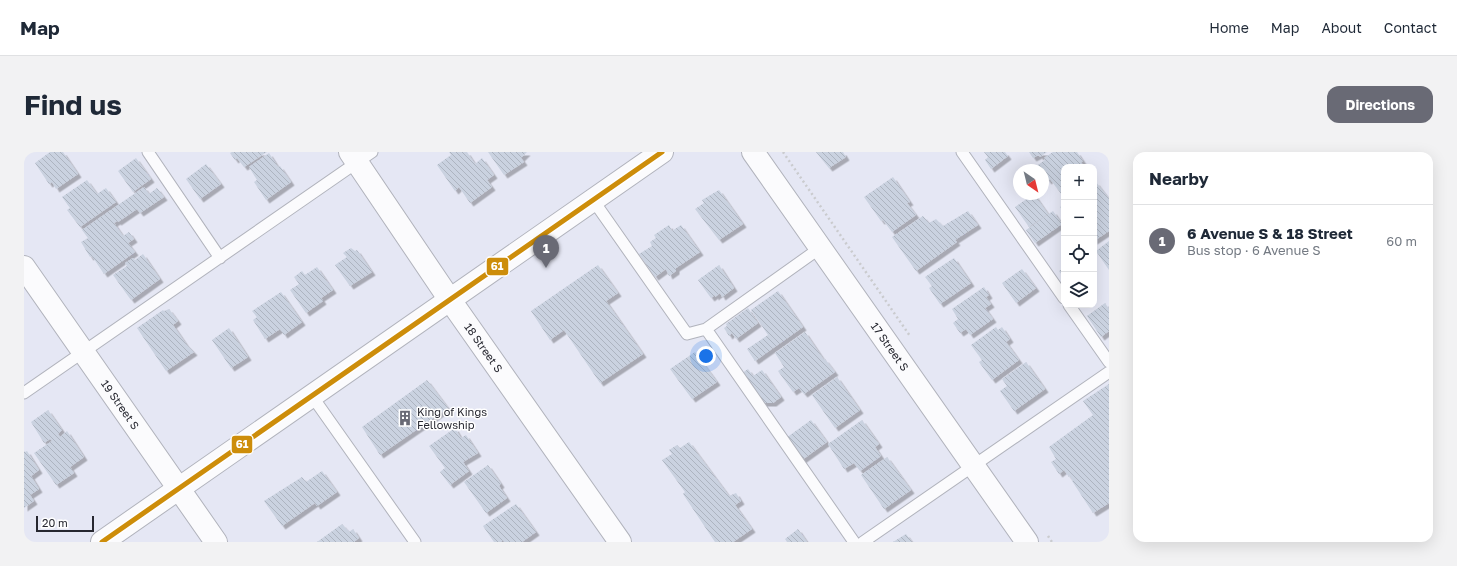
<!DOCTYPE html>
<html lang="en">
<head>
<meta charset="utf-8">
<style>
	:root { --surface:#fff; --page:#f2f2f3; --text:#1f2937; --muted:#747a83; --line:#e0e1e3; --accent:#696a75 }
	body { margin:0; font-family:"Golos Text",sans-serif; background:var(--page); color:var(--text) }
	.controls { position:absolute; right:12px; top:12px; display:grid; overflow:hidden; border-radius:8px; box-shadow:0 4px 16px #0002 }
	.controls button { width:36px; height:36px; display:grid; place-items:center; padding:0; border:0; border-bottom:1px solid var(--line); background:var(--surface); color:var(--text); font:20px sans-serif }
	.compass { position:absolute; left:989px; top:12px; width:36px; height:36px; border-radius:50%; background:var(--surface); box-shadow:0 4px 16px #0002; rotate:145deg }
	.scale { position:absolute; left:12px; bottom:10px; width:58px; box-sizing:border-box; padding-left:4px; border:2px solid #262730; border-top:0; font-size:11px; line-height:14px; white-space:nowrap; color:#262730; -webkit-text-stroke:3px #fff; paint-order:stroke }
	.you { position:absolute; left:682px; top:204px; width:14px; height:14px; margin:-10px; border:3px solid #fff; border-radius:50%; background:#1a73e8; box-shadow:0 0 0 6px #1a73e833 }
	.badge { display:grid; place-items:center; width:26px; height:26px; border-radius:50%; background:var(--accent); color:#fff; font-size:13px; font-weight:700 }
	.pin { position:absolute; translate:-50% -33px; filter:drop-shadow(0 1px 2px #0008) }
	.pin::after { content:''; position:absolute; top:21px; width:14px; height:12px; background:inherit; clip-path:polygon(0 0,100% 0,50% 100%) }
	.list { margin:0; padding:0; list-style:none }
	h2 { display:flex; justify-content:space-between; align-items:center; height:52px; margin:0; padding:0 16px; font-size:17px }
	h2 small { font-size:13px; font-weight:400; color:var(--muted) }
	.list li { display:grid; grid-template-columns:26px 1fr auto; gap:12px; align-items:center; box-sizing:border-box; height:72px; padding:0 16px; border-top:1px solid var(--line) }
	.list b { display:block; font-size:15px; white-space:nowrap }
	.list p { margin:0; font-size:13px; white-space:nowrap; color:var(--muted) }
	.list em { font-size:13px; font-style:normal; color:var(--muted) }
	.icon { flex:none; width:22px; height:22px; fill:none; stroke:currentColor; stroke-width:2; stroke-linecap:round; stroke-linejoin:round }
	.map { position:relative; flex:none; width:1085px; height:390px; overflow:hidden; border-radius:12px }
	header { display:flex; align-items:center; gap:24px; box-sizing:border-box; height:56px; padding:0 20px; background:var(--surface); border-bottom:1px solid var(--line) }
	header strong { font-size:19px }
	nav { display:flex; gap:22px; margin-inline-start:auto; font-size:14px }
	.intro { display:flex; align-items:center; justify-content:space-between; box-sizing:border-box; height:96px; padding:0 24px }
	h1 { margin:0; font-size:28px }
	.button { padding:10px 18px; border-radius:12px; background:var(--accent); color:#fff; font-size:14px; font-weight:700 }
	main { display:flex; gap:24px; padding:0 24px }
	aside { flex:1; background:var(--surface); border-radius:12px; box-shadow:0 4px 16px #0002 }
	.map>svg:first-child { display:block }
	.building { fill:url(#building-back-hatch); filter:url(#shadow) }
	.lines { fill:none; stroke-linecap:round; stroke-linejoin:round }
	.service-casing { stroke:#b1b3bc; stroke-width:13 }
	.minor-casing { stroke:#b1b3bc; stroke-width:24 }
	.secondary-casing { stroke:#b1b3bc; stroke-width:24 }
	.path { stroke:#cacbce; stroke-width:2.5; stroke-dasharray:2 3; stroke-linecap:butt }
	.service { stroke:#fbfbfd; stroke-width:11 }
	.minor { stroke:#fbfbfd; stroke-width:22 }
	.secondary { stroke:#fbfbfd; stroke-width:22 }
	.bus-1-casing { stroke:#fff; stroke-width:8 }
	.bus-1 { stroke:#cd8d0a; stroke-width:5 }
	.labels { text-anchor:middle; stroke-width:3; stroke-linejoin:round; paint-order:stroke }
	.street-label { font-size:11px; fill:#262730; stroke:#fff }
	.poi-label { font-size:11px; fill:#262730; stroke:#fff; text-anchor:start }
	.line-badge { stroke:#fff; stroke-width:1.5 }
	.badge-label { font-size:11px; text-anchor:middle; font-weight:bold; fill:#fff }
</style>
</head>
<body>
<header>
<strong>Map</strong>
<nav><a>Home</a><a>Map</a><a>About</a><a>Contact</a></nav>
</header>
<div class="intro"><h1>Find us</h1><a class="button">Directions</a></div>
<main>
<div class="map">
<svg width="1085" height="390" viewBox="0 0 1085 390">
	<defs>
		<pattern id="building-back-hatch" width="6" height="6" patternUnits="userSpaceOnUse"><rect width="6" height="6" fill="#cad2e0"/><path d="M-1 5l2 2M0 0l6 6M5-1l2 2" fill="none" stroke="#adb4c0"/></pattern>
		<filter id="shadow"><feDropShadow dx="3.5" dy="3.5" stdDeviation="0" flood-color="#0004"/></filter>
	</defs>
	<rect width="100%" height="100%" fill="#e5e7f4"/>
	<path class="building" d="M26 0H39L54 22 32 37 28 30 25 32 11 11Z
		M208 0H243L220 15 213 6 211 8 206 1Z
		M425 0H443L451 12 458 6 470 23 463 28 468 35 446 51 435 35 431 39 413 13 427 3Z
		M464 0H503L497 6 500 10 480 23Z
		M792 0H819L822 5 805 16Z
		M960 0H981L984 4 967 17 961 8 964 5Z
		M1005 0H1023L1016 5 1015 3 1009 6Z
		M1029 0H1053L1059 9 1057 10 1060 15H1040V41L1038 43 1026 27 1024 29 1019 21V18H1017L1014 13 1021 8 1020 6Z
		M245 1 254 15 256 14 267 30 242 48 230 30 233 28 225 15Z
		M112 6 127 27 109 40 94 19Z
		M182 12 197 32 176 47 162 27Z
		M869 25 886 50 883 51 892 63 868 80 859 68 857 69 840 45Z
		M63 28 73 42 82 36 92 50 56 75 43 58 46 56 38 45Z
		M1072 30 1085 47V79L1070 89V32Z
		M120 35 125 42 133 36 140 45 116 61 113 57 94 70 93 69 90 71 99 84 105 80 110 87 104 91 111 100 80 122 68 104 66 105 57 90 64 86 58 78Z
		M695 38 719 72 695 88 671 57 680 51 678 48Z
		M1010 42 1024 62 1005 75 991 55Z
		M1040 52V61L1036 55Z
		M944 59 954 73 931 88 933 90 892 119 868 85 899 64 905 71 912 67 919 74Z
		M1029 59 1038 72 1011 91 1002 78Z
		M645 73 648 79 657 73 676 100 652 116V119L645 124 642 117 631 125 615 102 628 94 626 90 632 86 630 83Z
		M1085 89V118L1072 99Z
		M327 96 331 99 333 98 348 120 326 134 311 113 323 105 319 101Z
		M119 102 136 127 107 148 89 123 103 114 101 111 109 106 111 108Z
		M930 106 947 131 916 152 905 136 908 134 901 125Z
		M574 113 594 141 582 149 619 202 576 231 540 178 526 188 507 159Z
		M695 113 710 136 698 145 696 141 691 145V143L687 146 674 128Z
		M293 115 309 138 297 146 299 149 282 161 266 138 275 132 270 125 278 119 281 123Z
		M1040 116V126L1035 119Z
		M998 117 1012 136 992 151 978 131Z
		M960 135 965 143 962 145 967 152 961 156 969 167 946 183 942 177 936 181 929 171 934 167 928 157Z
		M754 139 779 175 731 209 723 197 744 183 727 158Z
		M257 140 278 170 260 183 256 177 241 187 229 168 233 165 228 159Z
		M1081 151 1085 157V179L1077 185 1063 164Z
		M724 156 734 171 712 187 708 181 705 184 700 176 703 174 702 172Z
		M145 157 154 169 149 173 162 192 170 200 142 219 113 176 139 158 140 159Z
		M972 175 974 178 978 175 986 187 982 190 995 208 968 228 955 210 958 208 947 193Z
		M205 176 224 205 207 216 188 188Z
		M781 180 800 208 801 207 811 220 780 242 775 236 769 240 754 219 760 215 751 201Z
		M671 200 693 230 668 247 646 217Z
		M1002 210 1021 237 990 259 976 239 983 234 978 227Z
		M724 217 729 224 738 218 757 245 749 251H739L717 222Z
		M813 225 836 258 811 276 788 243Z
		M403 228 424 256 356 303 338 275Z
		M1085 232V351L1069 361 1048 329H1049L1046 324 1045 325 1040 318 1035 322 1027 310 1032 307 1025 295 1069 263 1059 249Z
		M24 258 38 278 34 282 36 285 43 279 60 305 46 315 50 321 32 333 10 301 28 289 26 287 20 291 7 270Z
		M787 268 803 290 778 308 762 286Z
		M838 268 855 292 851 295 857 304 836 319 830 311 820 317 804 292Z
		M431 276 437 286 442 283 454 301 439 310 445 319 426 333 416 320 421 316 405 294Z
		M665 290 705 344 712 341 717 349 711 353 728 377 709 390H691L659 342 661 340 638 308 648 302 645 298 653 293 656 296Z
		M0 299 1 300 3 299 15 318 7 324 15 337 6 343 10 349 0 356Z
		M863 305 887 338 860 357 837 323Z
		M464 313 477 332 475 334 483 346 462 361 440 330Z
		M298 319 313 340 293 354 291 351 258 374 240 349 278 325 282 330Z
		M492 352 512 380 498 390H480L479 388 477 390H470L459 374Z
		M318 372 325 380 329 377 335 386 331 389V390H293Z
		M774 377 783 390H763L761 387Z
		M882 382 888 390H869Z"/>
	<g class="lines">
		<defs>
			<path id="service" d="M124 0 196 106
				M938 0 1040 146
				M569 48 663 182 682 177 830 390
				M1045 153 1085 210
				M682 177 796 96
				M0 241 348 0
				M288 244 391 390
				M839 390 1085 220"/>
			<g id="minor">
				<path id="s1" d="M326 0 426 148 596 390"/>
				<path id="s2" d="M729 0 1003 390"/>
				<path id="s3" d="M0 115 192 390"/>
			</g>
			<path id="secondary" d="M78 390 638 0"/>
		</defs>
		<use href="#service" class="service-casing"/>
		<use href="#minor" class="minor-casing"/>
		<use href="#secondary" class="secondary-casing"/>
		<path class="path" d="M759 0 886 184
			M1024 384 1028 390"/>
		<use href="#service" class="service"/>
		<use href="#minor" class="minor"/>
		<use href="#secondary" class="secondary"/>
		<defs>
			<path id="bus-1" d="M78 390 638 0"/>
		</defs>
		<use href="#bus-1" class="bus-1-casing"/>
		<use href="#bus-1" class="bus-1"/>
	</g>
	<defs>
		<symbol id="building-bare" viewBox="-9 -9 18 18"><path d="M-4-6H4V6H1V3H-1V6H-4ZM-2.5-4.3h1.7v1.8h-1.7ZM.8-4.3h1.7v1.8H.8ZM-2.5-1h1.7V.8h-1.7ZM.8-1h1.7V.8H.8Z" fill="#696a75" stroke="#fff" stroke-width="2.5" paint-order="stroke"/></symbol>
	</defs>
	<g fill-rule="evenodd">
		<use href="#building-bare" x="370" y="255" width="22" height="22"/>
	</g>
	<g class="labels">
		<g class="street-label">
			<text dy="4" stroke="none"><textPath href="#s2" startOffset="238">17 Street S</textPath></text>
			<text dy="4" stroke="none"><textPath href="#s1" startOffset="237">18 Street S</textPath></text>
			<text dy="4" stroke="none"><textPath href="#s3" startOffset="168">19 Street S</textPath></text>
		</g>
		<g class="poi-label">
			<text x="393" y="264">King of Kings<tspan x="393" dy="13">Fellowship</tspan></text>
		</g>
	</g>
	<g class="line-badge">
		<rect x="462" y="105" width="23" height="19" rx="4" fill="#cd8d0a"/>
		<rect x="207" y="283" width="22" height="19" rx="4" fill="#cd8d0a"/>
	</g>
	<g class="badge-label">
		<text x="473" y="118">61</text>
		<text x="218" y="296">61</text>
	</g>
</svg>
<div class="controls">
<button>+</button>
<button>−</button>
<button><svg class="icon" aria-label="locate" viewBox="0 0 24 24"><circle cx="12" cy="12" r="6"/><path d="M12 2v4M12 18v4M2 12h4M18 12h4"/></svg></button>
<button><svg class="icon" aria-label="layers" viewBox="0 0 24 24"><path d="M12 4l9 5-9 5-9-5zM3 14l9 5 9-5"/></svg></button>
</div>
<svg class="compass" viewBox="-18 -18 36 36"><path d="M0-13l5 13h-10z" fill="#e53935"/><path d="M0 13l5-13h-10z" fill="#747a83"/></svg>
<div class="scale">20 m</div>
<div class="you"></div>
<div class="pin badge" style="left:522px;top:116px">1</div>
</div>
<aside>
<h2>Nearby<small></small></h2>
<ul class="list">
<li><span class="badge">1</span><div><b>6 Avenue S &amp; 18 Street</b><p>Bus stop · 6 Avenue S</p></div><em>60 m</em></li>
</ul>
</aside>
</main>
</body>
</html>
